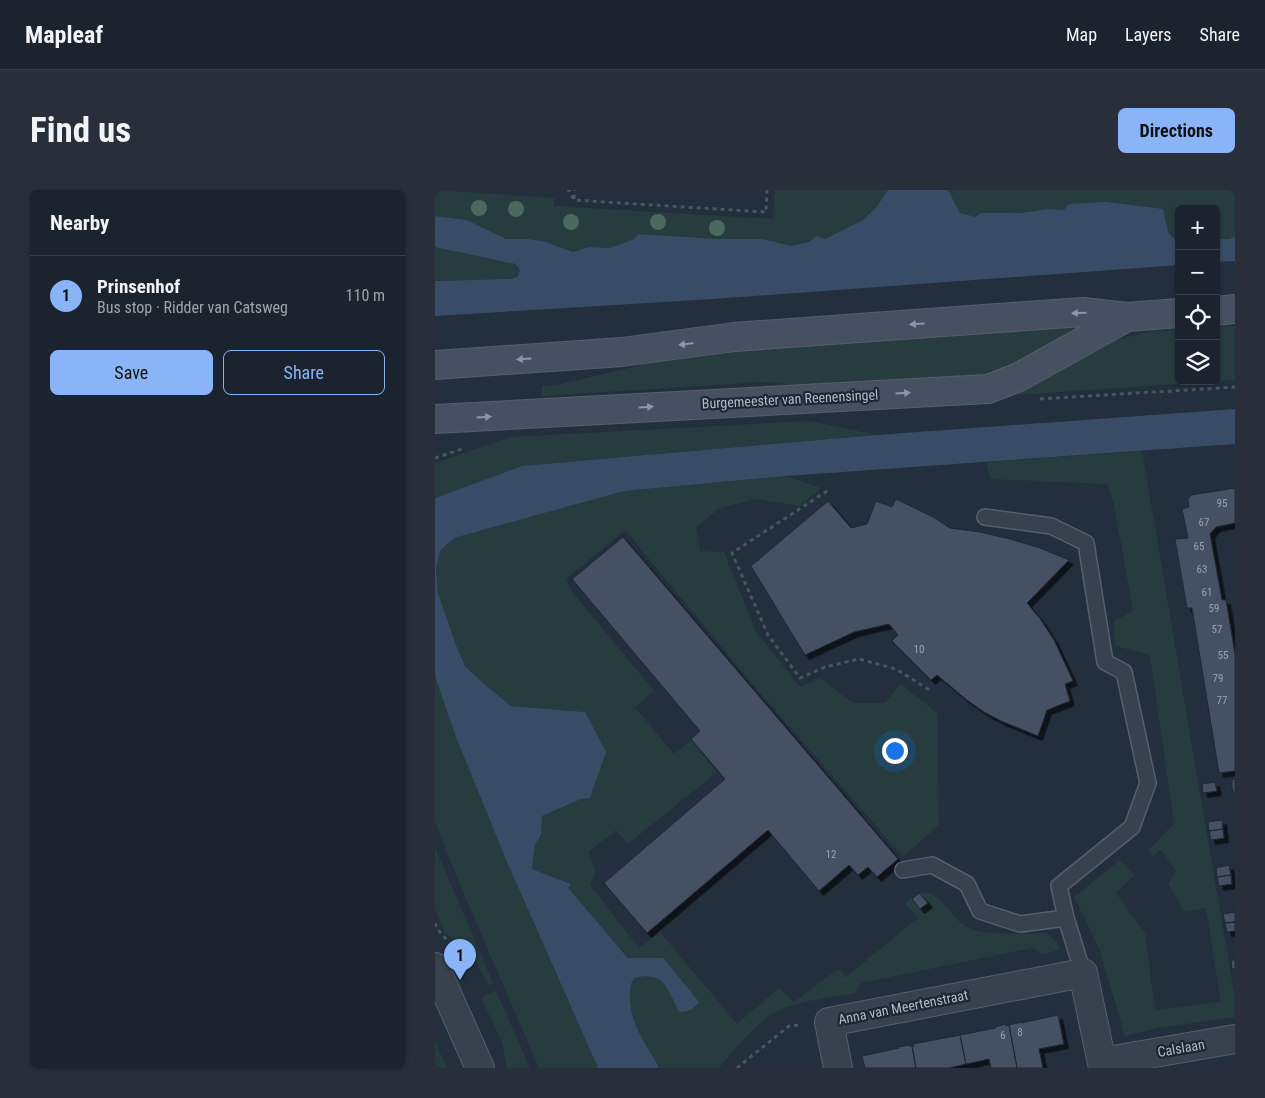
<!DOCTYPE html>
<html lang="en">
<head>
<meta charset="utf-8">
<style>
	:root { --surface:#1b232e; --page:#282f3a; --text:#f1f3f6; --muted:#a0a4aa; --line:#39404a; --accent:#8ab4f8 }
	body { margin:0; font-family:"Roboto Condensed",sans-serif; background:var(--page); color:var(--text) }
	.controls { position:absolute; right:15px; top:15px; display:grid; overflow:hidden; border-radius:8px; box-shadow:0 1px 4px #0004 }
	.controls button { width:45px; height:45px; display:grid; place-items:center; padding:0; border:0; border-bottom:1px solid var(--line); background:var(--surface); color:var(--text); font:25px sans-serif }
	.you { position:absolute; left:459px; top:560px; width:18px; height:18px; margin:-12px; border:4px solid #fff; border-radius:50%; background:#1a73e8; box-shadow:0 0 0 8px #1a73e833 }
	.badge { display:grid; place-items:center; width:32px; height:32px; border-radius:50%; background:var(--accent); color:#111; font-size:16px; font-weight:700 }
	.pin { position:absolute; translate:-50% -41px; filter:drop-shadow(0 1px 2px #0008) }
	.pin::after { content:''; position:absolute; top:26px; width:18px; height:15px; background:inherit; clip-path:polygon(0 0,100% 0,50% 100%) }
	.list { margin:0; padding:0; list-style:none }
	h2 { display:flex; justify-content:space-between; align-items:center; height:65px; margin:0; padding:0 20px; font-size:21px }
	h2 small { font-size:16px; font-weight:400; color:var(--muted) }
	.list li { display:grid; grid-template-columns:32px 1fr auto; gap:15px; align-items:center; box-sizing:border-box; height:80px; padding:0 20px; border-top:1px solid var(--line) }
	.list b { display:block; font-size:19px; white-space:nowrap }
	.list p { margin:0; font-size:16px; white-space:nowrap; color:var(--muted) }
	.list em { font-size:16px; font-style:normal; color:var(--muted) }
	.actions { display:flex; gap:10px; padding:15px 20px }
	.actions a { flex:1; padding:11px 0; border:1px solid var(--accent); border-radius:8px; text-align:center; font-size:18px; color:var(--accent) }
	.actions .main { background:var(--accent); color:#111 }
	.icon { flex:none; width:28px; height:28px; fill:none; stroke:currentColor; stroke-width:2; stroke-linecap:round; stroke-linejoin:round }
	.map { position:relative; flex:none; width:800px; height:878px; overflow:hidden; border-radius:8px }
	header { display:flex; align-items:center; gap:30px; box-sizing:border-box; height:70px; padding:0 25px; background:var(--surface); border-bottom:1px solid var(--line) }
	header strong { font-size:24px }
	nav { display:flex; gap:28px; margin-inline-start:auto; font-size:18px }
	.intro { display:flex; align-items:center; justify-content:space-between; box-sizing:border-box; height:120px; padding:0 30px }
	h1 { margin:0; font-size:35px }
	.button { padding:12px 22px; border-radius:8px; background:var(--accent); color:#111; font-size:18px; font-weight:700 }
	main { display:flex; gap:30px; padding:0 30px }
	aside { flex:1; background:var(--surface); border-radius:8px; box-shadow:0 1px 4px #0004 }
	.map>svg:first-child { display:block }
	.green { fill:#263c3f }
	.water { fill:#394c67 }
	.building { fill:#455162; stroke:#1f2835; filter:url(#shadow) }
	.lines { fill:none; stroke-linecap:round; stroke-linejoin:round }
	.lane-casing { stroke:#565f6c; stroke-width:18 }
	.street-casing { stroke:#565f6c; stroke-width:30 }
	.secondary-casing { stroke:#565f6c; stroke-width:30 }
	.path { stroke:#44595c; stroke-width:3; stroke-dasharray:4 4; stroke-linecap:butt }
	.lane { stroke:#38414e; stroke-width:15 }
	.street { stroke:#38414e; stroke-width:28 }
	.secondary { stroke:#465061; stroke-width:28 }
	.tree { fill:#4b6a5d }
	.oneway { fill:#8e96a5 }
	.labels { text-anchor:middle; stroke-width:4.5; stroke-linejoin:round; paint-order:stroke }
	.number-label { font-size:11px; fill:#98a1af }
	.street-label { font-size:14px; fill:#b4bcc9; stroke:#1d2633 }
</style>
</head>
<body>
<header>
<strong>Mapleaf</strong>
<nav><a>Map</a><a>Layers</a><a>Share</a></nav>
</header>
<div class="intro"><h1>Find us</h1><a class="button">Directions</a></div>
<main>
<aside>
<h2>Nearby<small></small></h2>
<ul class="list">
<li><span class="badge">1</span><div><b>Prinsenhof</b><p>Bus stop · Ridder van Catsweg</p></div><em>110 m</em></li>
</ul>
<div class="actions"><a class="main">Save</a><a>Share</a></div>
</aside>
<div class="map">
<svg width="800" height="878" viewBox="0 0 800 878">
	<defs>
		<filter id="shadow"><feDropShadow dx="4.5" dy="4.5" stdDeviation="0" flood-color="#0009"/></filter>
	</defs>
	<rect width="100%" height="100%" fill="#242f3e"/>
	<path class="green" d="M0 0 119 8V16L338 29 340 0H453L442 16 428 30 390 49 381 46 374 52 356 56 327 49H282L204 44 197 50 175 58 154 57 138 62 111 52 94 49H71L32 30 0 26Z
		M513 0H800V46L794 49H781V19H744V49H738L733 42 629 20 613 19 541 27 525 23Z
		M0 57 80 74 85 80 83 86C57 96 27 87 0 91Z
		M649 131 650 143 549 187 403 198 328 192 107 206V196L122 195 253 164Z
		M800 136V190L565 206 669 153 717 141 744 140V191H781V137Z
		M375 231 442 245 87 276 0 308V273L76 247Z
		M707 261 800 809V827L723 838 690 846 664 758 639 707 685 670 699 685 681 703 710 743 720 820 786 812 771 718 750 722 733 694 741 681 727 661 725 660 718 666 714 660 739 633 715 465 680 456 679 431 698 421 679 314 672 294 555 289 551 272Z
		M351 286 386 298 365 316 321 309 285 318 261 337 265 361 289 362 320 440 365 497 385 488 418 513H450L466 494 502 523 504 635 468 667 313 489 191 341 187 343 131 389 138 403 219 501 200 517 239 564 256 550 282 582 193 654 181 640 154 662 161 682 155 695 204 758 225 742 302 834 344 798 359 812 403 779 411 787 483 728 470 713 477 708 485 719 493 713 484 703C506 698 515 728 532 737 550 747 591 743 612 743L622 752 625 760 606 764 597 758 426 793 420 803C399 807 371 810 352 817 324 827 303 856 284 878H222L224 876C211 854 195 834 195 807 195 799 195 794 199 787 231 781 232 799 244 822L228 768H194L132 698 135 693 97 679 100 654 106 645 107 626 146 609 150 522 76 516 50 495 30 476 21 455 3 403 1 379 5 361 19 348 188 301Z
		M0 486C47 620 106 749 163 878H104L26 697 0 633Z
		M0 657 58 793 53 795 39 767 30 771 22 754 9 741 0 719Z
		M61 801 95 878H72L67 852 46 808Z
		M0 851 12 878H0Z"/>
	<path class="water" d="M453 0H513L525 23 541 27 546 23H585L613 19 629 20 634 14 671 12 728 19 733 42 738 48 744 49V75L278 109 0 126V91L76 89 83 86 85 80 80 74 0 57V26L32 30 71 49H94L111 52 138 62 154 57 175 58 197 50 204 44 282 49H327L356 56 374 52 381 46 390 49 428 30 442 16Z
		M800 46V71L781 72V49H794Z
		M800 219V254L351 286 189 301 19 348 5 361 1 379 3 403 21 455 30 476 50 495 76 516 150 522 171 562 155 608 146 609 107 626 106 645 100 654 97 679 136 694 133 698 193 768H228L264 812C259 819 253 822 244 822 232 799 230 780 199 788 195 794 195 799 195 807 195 834 211 854 224 877L222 878H163L72 672 21 547 0 486V308L87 276 442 245Z"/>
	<path class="building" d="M800 298V333L781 337 775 344 787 410H791L800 464V581L784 583 757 418H752L740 349 753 348 747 319 754 317 753 309 756 305Z
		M461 309 498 327 515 338 545 342 575 349 605 358 634 370 592 413 606 430 619 450 638 491 630 494 635 511 612 520 603 546 566 531 549 522 532 510 502 485 496 490 457 451 463 445 454 434 419 442 370 465 316 376 393 311 416 338 432 334 441 311 457 317Z
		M188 347 463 669 442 687 433 677 423 685 414 675 384 701 333 640 212 743 169 693 290 589 256 549 265 541 137 389Z
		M800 589V608L797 598V590Z
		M780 592 782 601 768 603 767 594Z
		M787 630 788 639 774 641 773 632Z
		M788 639 789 648 776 650 774 641Z
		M794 675 796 685 782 687 781 678Z
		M796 685 797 694 784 696 782 687Z
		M484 703 493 713 485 719 477 709Z
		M800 722V732L790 733 788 724Z
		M800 732V741L792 742 790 733Z
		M796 770H800V779H797Z
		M623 825 629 854 604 859 608 878H582L574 835 586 832V833Z
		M571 834V836L574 835 582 878H556L554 869 531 874 525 845 561 838 560 837Z
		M525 845 531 874 514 878H481L477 856H479L478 854Z
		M474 855V856H477L481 878H430L427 866 464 858 463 857Z"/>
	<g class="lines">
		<defs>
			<path id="lane" d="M550 327 616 336 651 353 670 472 689 482 713 593 697 637 624 696 631 728 648 783
				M468 680 497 675 532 694 545 721 585 734 631 728"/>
			<path id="street" d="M0 777 45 878
				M667 872 800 849
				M403 878 394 832 648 783 668 878"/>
			<path id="secondary" d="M781 121 800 119
				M0 175 187 162 299 147 648 122 692 127 744 123
				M0 229 553 199 584 187 692 127"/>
		</defs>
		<use href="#lane" class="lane-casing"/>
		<use href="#street" class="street-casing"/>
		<use href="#secondary" class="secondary-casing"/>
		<path class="path" d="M132 0H134L139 10 331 22 332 0
			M139 9 140 0
			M605 209 800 197
			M0 268 30 258
			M392 301 297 363 333 445 365 488 390 477 424 469 461 479 496 501
			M0 733 3 740 14 752
			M302 878 354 836 366 835"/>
		<use href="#lane" class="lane"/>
		<use href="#street" class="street"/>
		<use href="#secondary" class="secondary"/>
	</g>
	<g class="tree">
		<circle cx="44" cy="18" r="8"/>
		<circle cx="81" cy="19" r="8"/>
		<circle cx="136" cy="32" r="8"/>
		<circle cx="223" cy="32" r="8"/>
		<circle cx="282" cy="38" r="8"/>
	</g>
	<defs><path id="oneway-solid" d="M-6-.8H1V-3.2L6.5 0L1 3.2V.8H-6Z" transform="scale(1.25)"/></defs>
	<g class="oneway">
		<use href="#oneway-solid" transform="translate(644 123) rotate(179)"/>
		<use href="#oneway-solid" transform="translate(482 134) rotate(176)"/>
		<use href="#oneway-solid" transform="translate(251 154) rotate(172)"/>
		<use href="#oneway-solid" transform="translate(89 169) rotate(176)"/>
		<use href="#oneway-solid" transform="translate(468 203) rotate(-3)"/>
		<use href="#oneway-solid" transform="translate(211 217) rotate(-3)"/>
		<use href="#oneway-solid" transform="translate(49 227) rotate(-3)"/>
	</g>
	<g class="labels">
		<g class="number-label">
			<text x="787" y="317">95</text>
			<text x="769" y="336">67</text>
			<text x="764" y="360">65</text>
			<text x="767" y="383">63</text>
			<text x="772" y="406">61</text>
			<text x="779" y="422">59</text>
			<text x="782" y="443">57</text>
			<text x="484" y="463">10</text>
			<text x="788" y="469">55</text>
			<text x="783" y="492">79</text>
			<text x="787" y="514">77</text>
			<text x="396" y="668">12</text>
			<text x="585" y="846">8</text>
			<text x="568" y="849">6</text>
		</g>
		<g class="street-label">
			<text transform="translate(355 209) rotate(-3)" y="5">Burgemeester van Reenensingel</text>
			<text transform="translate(468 817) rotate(-11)" y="5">Anna van Meertenstraat</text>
			<text transform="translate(746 858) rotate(-10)" y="5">Calslaan</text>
		</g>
	</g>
</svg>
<div class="controls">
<button>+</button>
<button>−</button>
<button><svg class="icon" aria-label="locate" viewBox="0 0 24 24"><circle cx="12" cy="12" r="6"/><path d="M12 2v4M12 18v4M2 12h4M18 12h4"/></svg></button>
<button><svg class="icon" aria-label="layers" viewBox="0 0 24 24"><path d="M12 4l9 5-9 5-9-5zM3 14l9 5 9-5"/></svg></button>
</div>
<div class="you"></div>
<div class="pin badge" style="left:25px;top:790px">1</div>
</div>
</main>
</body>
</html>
